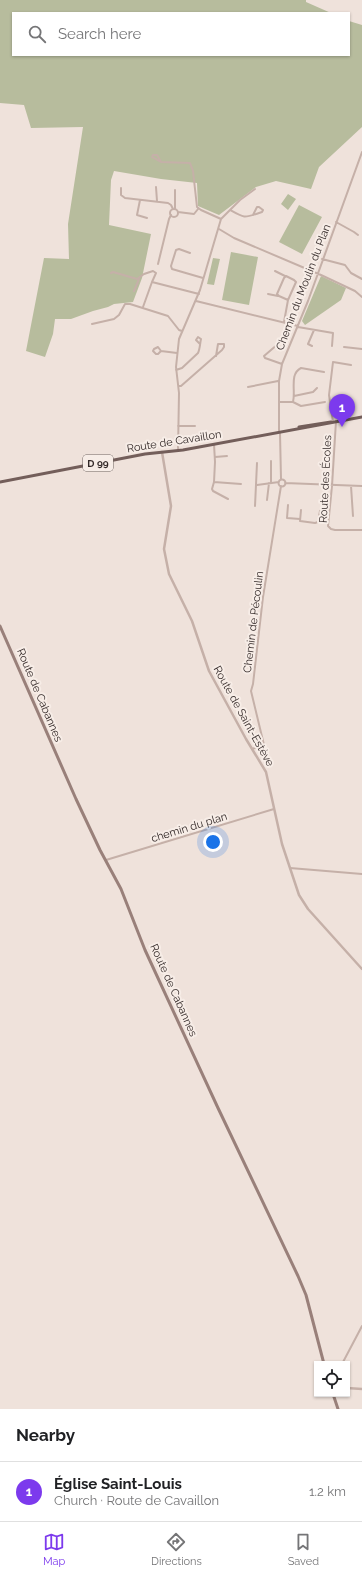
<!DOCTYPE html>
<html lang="en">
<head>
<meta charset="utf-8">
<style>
	:root { --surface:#fff; --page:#f2f2f2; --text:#202124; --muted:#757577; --line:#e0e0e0; --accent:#7c3aed }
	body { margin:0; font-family:Raleway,sans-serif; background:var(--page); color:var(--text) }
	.controls { position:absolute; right:12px; bottom:12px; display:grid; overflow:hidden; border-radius:0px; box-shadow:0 1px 3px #0004 }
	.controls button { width:36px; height:36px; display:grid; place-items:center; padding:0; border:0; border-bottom:1px solid var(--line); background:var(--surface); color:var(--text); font:20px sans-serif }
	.you { position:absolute; left:213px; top:842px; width:14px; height:14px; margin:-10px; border:3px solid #fff; border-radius:50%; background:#1a73e8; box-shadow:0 0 0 6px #1a73e833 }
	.badge { display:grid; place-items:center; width:26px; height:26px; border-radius:50%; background:var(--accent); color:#fff; font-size:13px; font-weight:700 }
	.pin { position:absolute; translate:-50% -33px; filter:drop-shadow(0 1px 2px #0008) }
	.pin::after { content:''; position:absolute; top:21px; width:14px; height:12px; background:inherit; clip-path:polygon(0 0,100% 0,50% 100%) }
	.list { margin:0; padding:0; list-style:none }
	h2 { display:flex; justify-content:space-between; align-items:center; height:52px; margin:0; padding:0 16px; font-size:17px }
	h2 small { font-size:13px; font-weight:400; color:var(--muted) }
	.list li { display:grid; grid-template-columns:26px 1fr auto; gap:12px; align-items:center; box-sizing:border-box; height:60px; padding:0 16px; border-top:1px solid var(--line) }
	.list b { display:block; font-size:15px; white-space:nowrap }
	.list p { margin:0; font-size:13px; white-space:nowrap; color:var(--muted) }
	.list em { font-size:13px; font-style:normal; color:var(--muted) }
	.icon { flex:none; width:22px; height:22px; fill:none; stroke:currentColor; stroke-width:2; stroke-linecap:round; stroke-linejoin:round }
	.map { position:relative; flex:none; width:362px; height:1409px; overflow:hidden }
	.search { position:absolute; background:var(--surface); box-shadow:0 1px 3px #0004; left:12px; right:12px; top:12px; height:44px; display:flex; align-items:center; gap:10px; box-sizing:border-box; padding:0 14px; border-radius:0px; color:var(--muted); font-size:15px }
	.sheet { height:112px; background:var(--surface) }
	nav { display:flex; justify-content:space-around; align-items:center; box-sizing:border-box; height:56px; border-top:1px solid var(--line); background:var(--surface); font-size:11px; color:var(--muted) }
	nav a { display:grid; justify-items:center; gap:2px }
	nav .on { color:var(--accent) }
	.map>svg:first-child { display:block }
	.green { fill:#b7bc9d }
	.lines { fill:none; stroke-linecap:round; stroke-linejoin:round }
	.minor { stroke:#c5b0a8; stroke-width:2 }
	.tertiary { stroke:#c5b0a8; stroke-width:2.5 }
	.secondary { stroke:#99807a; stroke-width:3 }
	.primary { stroke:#735e5a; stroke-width:3 }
	.labels { text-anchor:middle; stroke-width:4; stroke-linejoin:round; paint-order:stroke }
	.shield { fill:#f7ede7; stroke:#6e6461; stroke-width:1 }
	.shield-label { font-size:10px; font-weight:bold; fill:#332928 }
	.street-label { font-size:11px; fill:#332928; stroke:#f7ede7 }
</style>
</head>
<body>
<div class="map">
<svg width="362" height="1409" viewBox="0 0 362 1409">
	<rect width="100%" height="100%" fill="#efe2db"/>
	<path class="green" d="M0 0H306V2L331 13H13V55H349V21L362 25V127L319 167 311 189 276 181 256 187 219 215 198 206 197 183 161 179 114 171 111 180 109 225 151 234 142 278 133 302 114 304 108 307 93 311 71 319H55L53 334 45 357 26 351 44 258 69 259 68 224 83 127 31 128 24 105 0 103Z
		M288 194 296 199 288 210 281 204Z
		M299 205 322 217 302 254 279 242Z
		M231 252 258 257 249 305 222 300Z
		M213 258 220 259 214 285 207 284Z
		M321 276 346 288 341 300 305 325 302 321Z"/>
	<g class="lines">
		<path class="minor" d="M161 162 157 155H153L152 157 161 162 190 163 193 171 197 207 201 210 221 219
			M156 187 157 201
			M121 188V195L125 198 168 203 171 205 173 209
			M140 200 137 215 147 218
			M175 209V190
			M170 213a4 4 0 1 1 8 0a4 4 0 1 1-8 0Z
			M230 210C246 219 244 218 262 212L263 210 259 207H257L253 215
			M178 212 194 214 198 209
			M336 222 354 232 358 235
			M219 229 234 238 321 275 355 291 362 297
			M190 253 179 249 176 250 171 266 172 269 203 278
			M322 259 345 265 351 273 362 279
			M158 264 169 219 171 215
			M275 271 285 276
			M111 273 113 272 137 279 144 274 153 271 156 273 152 282
			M134 291 139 279
			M268 294 278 296
			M196 301 298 326
			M143 307 152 282 199 294
			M284 322 288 300 296 282 294 280 286 276 284 278 277 294 279 296 288 300
			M92 324 114 319 119 315 125 304H130L168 316 179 330 182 331
			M298 327 333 333 332 346
			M278 344 264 356 265 358 282 364
			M312 346 308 344 314 330
			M344 347 362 349
			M161 351 158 354H156L153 351 154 349 158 347 161 351 177 353
			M176 370 182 368 198 353C200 349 200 343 201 339L198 337 196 340 200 344
			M179 386H181L222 350 224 347V344H218L216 356
			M248 387 278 381
			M294 396 313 392 317 388
			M279 402H293C296 391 289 374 301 368L324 372
			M293 402 301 406 325 402
			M336 421 332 486 328 526 331 529 335 530H362
			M333 422 329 395 333 362 351 365
			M178 426H195
			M279 432V381L282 364 308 301 362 152
			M280 433 281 479
			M214 444 215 462 214 482 241 484
			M178 451 179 393 176 367 179 339 200 290 221 219 240 200 255 189
			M215 457 227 456
			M278.5 483a3.5 3.5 0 1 1 7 0a3.5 3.5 0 1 1-7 0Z
			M214 482 212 489 213 491 228 499
			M271 483V461
			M285 483 362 486
			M257 485 279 482
			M351 486 353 516
			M267 500 269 483
			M288 505 287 518 300 519
			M255 506 257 463
			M301 510 300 521 315 523 318 522 320 511H329
			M252 749 264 745 251 691 253 684 263 597 281 486
			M106 860 274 809
			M290 868 362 874
			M342 1364 362 1326"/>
		<path class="tertiary" d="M162 452 171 506 164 549 169 574 192 621 209 671 246 739 266 772 282 844 299 895 308 909 362 969
			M347 1388 362 1389"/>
		<path class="secondary" d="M0 626 76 799 100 850 121 889 145 950 218 1108 298 1276 306 1295 324 1364
			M333 1394 338 1409"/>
		<path class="primary" d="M299 427 331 422
			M0 482 145 454 183 450 362 417"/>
	</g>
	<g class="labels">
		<rect class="shield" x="83" y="455" width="30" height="16" rx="3"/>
		<g class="shield-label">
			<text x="98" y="467">D 99</text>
		</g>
		<g class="street-label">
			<text transform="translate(303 287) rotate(-69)" y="4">Chemin du Moulin du Plan</text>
			<text transform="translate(174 441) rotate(-9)" y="4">Route de Cavaillon</text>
			<text transform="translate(325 479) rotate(-87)" y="4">Route des Écoles</text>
			<text transform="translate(253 622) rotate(-83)" y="4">Chemin de Pécoulin</text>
			<text transform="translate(40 695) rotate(67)" y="4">Route de Cabannes</text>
			<text transform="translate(244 716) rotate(61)" y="4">Route de Saint-Estève</text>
			<text transform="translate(189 827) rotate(-17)" y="4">chemin du plan</text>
			<text transform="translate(174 990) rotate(66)" y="4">Route de Cabannes</text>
		</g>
	</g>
</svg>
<div class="controls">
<button><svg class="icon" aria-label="locate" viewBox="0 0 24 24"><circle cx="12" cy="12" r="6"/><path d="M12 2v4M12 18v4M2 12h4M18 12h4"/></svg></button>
</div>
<div class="you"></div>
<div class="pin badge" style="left:342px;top:427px">1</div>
<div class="search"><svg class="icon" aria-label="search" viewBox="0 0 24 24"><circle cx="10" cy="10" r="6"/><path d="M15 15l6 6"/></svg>Search here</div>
</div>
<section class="sheet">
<h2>Nearby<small></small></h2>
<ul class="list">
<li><span class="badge">1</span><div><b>Église Saint-Louis</b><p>Church · Route de Cavaillon</p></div><em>1.2 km</em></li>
</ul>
</section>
<nav>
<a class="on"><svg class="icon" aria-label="map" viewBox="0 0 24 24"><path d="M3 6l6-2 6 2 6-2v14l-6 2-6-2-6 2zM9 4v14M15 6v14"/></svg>Map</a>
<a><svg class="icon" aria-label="directions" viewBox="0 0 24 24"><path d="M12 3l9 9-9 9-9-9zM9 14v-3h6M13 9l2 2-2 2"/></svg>Directions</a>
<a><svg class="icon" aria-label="saved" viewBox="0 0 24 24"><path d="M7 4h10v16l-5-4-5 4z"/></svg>Saved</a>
</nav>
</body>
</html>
